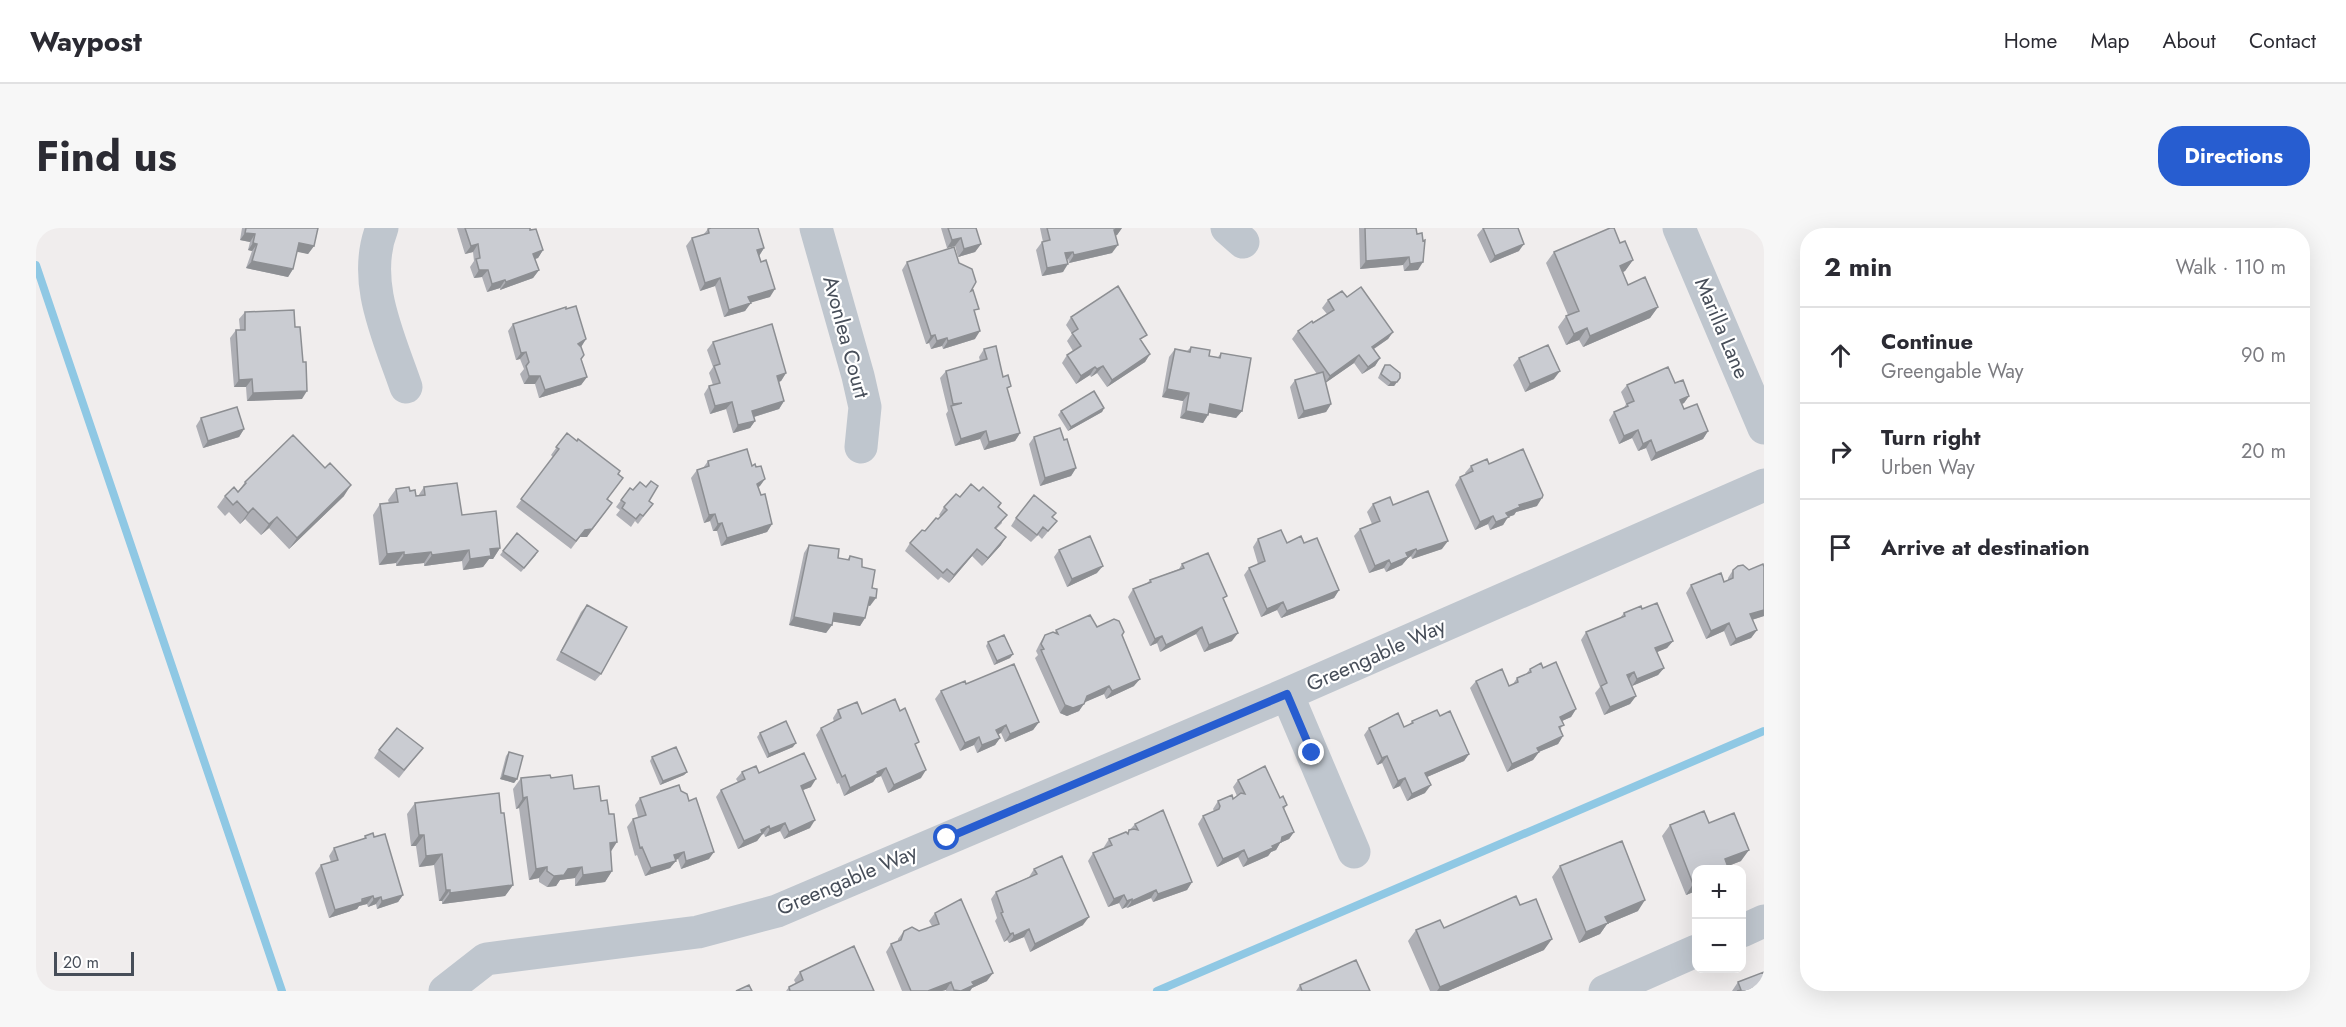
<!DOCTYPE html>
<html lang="en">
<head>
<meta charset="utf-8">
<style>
	:root { --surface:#fff; --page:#f7f7f7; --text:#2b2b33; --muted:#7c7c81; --line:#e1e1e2; --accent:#275dd0 }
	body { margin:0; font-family:Jost,sans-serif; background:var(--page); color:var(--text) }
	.controls { position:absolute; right:18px; bottom:18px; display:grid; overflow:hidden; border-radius:12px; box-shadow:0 6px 24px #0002 }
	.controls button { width:54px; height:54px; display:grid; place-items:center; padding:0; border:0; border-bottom:2px solid var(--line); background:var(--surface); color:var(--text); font:30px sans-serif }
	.scale { position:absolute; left:18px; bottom:15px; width:80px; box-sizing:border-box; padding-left:6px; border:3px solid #474e59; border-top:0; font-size:16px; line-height:21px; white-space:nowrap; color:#474e59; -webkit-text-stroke:4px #fff; paint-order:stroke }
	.stop { position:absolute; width:18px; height:18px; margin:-14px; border:4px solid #275dd0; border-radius:50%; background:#fff }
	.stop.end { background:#275dd0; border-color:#fff; box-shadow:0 2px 6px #0008 }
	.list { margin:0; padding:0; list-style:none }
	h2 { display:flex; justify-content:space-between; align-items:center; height:78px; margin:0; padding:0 24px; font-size:26px }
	h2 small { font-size:20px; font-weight:400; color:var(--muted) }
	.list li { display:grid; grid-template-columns:39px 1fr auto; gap:18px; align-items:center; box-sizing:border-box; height:96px; padding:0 24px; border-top:2px solid var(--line) }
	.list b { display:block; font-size:22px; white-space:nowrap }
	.list p { margin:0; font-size:20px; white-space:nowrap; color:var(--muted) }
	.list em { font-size:20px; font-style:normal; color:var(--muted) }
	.icon { flex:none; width:33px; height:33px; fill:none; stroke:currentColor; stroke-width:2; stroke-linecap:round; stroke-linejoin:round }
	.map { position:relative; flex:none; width:1728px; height:763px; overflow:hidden; border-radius:24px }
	header { display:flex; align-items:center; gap:36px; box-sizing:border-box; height:84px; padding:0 30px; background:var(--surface); border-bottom:2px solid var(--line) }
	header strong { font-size:28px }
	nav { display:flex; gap:33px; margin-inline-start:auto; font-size:21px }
	.intro { display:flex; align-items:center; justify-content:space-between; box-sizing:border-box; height:144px; padding:0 36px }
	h1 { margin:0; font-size:42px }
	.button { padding:15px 27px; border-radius:24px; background:var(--accent); color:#fff; font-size:21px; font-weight:700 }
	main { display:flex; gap:36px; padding:0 36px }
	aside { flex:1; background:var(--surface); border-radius:24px; box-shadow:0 6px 24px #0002 }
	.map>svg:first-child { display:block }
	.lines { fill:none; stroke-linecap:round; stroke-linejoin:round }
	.stream { stroke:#8fc8e4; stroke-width:8 }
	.minor { stroke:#bfc6ce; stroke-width:33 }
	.wall { fill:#aeafb5 }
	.shaded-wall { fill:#8d8f93 }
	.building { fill:#caccd2; stroke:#8d8f93; stroke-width:1.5 }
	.route { stroke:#275dd0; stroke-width:8 }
	.labels { text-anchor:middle; stroke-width:4.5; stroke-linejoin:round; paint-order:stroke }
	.street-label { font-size:21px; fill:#474e59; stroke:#fff }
</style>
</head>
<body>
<header>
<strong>Waypost</strong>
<nav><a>Home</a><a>Map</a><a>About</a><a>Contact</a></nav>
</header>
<div class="intro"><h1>Find us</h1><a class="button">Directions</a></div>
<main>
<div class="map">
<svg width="1728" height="763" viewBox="0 0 1728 763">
	<rect width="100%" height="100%" fill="#f0eded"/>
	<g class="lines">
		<path class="stream" d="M0 37 246 763
			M1121 763 1728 503"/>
		<path class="minor" d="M346 0C325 53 353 109 370 159
			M780 0 822 148 829 179 825 219
			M1191 0 1207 14
			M1643 0 1728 200
			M1251 466 1318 624
			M1706 703 1728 693
			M409 763 450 731 662 704 741 683 1251 466 1728 257
			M1569 763 1660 723"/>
	</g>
	<path class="wall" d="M206 0H282L278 18 272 26 261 23 257 41 252 49 210 40 216 23 212 22 214 14 204 12Z
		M421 0H494L507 22 502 30 499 31 503 42 497 50 464 62V60L451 64 446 49 438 50 434 39 438 33 437 24 429 26Z
		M905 0H940L945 16 939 24 922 29 919 18 911 20Z
		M1004 0H1086L1081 7 1079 8 1076 25 1033 35 1032 31 1031 32 1027 44 1006 48 1000 22 1006 14H1007Z
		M1323 0H1380L1382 42 1368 43 1367 37 1324 41Z
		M1447 0 1483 23 1454 35 1441 7Z
		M672 1 728 20 723 28 734 69 714 74 709 83 688 89 679 58 664 63 650 18 656 10 667 7Z
		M1584 15 1597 32 1589 43 1587 44 1592 57 1622 79 1614 90 1547 119 1543 112 1530 117 1522 99 1530 88 1532 87 1510 35 1518 24Z
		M871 34 923 35 935 63 939 86V111L907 121 906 118 895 121 893 115 890 116 866 42Z
		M1311 69 1357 104 1352 111 1338 121 1344 130 1339 138 1326 146 1318 135 1289 155 1295 176 1290 184 1262 191 1254 159 1259 152 1281 146 1256 111 1262 103 1291 86 1286 80 1292 72Z
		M530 81 550 111 545 119V131L551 149 545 157 503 170 499 156H488L484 146 488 141 484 131 480 132 472 103 477 96Z
		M209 84 259 99 266 171 211 173 210 159H198L194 110 200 102H204L203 91Z
		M1035 89 1106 114 1114 126 1109 134 1071 159 1061 145 1055 149 1054 147 1040 156 1026 135 1031 127 1037 123 1031 113 1036 106 1030 97Z
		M677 114 750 145 745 153 743 154 748 173 743 181 718 189 719 193 714 200 697 205 690 181 674 186 668 166 673 158 677 157 673 145 677 139 671 122Z
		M1155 119 1173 128 1182 129 1185 125 1206 183 1200 190 1173 185 1167 195 1144 190 1147 173 1126 169 1133 129 1139 121 1151 123Z
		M948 121 967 149 984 205 979 213 948 222 944 211 919 218 910 186 912 183 904 150 910 143 944 133 943 129Z
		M1483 130 1518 151 1489 164 1477 137Z
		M1349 137 1361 154 1358 158H1352L1342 150 1346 141Z
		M1639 155 1653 168 1648 175 1646 176 1648 181 1672 203 1667 211 1615 233 1610 220 1602 223 1596 210 1583 216 1573 192 1578 184 1588 180 1590 176 1585 164 1591 157Z
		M1068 180 1066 184 1032 203 1022 187 1025 183Z
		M165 190 208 201 203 209 167 220 160 198Z
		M531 205 582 247 572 271 551 309H543L535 321 480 279 517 229 515 227Z
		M998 209 1040 240 1035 248 1004 258 993 216Z
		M672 233 716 238 724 258 722 259 725 267 736 296 731 304 685 318 681 303H677L674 293 668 295 655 250 661 242 667 240Z
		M1453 236 1501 278 1480 284 1478 287 1472 289 1467 297 1454 302 1452 296 1439 302 1419 257 1424 249 1430 247 1429 245 1435 238Z
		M209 254 308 268 253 321 233 300 225 307 209 291 204 296 193 284 189 288 181 279 189 268 202 264Z
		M388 259 426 287 464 320 457 331H453L447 339 427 342 426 333 388 338V335L360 338V335L343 337 337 287 344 276 353 275 352 272 360 261 374 263 380 268H382Z
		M594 260 617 276 602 296 599 293 595 299 580 287 584 282 580 279Z
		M924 269 962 279 966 295 960 301 965 317 946 338 936 328 913 355 905 349 902 352 869 323 874 315 905 289 903 287 908 279Z
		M1337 276 1357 277 1406 321 1376 331 1375 328 1372 330 1366 337 1350 344 1348 340 1333 345 1318 308 1324 301 1336 296 1331 284Z
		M1016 289 1015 300 1006 311 1002 307 995 314 975 298 980 290Z
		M1222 311 1251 315H1268L1303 362 1298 370 1245 390 1241 382 1225 389 1208 347 1213 340 1222 336 1217 319Z
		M773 317 802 330 811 332 814 328 826 339 836 360 834 378 832 377 829 390 824 398 796 393V397L790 405 753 397 768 325Z
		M1023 322 1061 345 1031 359 1018 329Z
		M467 323 500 327 485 344 464 327Z
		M1146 336 1188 373 1196 413 1168 424 1160 406 1124 424 1121 415 1114 418 1092 369 1097 361 1111 355 1114 352 1143 341Z
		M1728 339V388L1716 392 1721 402 1715 410 1694 418 1688 403 1670 411 1650 365 1655 357 1688 354 1692 352V350L1697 342H1713Z
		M551 377 565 446 559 453 520 432 545 384Z
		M1606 381 1637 413 1631 420 1621 424 1628 440 1622 447 1596 458 1600 468 1594 476 1568 487 1559 465 1564 459 1545 412 1550 404 1584 390 1588 385Z
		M1061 399 1086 407 1098 458 1070 471 1068 466 1048 474 1043 483 1031 488 1024 485 999 430 1002 427 1000 423 1004 415 1009 407 1019 405 1020 402Z
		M952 414 977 426 974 430 958 437 950 418Z
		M1507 440 1540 481 1535 489 1526 493 1525 502 1527 508 1522 516 1503 524 1497 532 1471 544 1434 460 1440 453 1473 458 1477 456 1481 450 1490 446 1494 441Z
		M930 456 1003 494 997 502 969 514 965 505 962 506 964 510 959 517 941 525 938 517 924 523 899 471 905 463Z
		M802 482 826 486 880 519 885 550 852 565 845 548 840 550 837 554 808 568 803 555 801 556 780 507 785 500 798 494 797 490Z
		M1404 488 1433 526 1428 533 1391 549 1389 565 1371 573 1364 558 1357 561 1346 535 1341 537 1328 507 1333 500 1368 499 1373 497 1376 493Z
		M724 505 757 519 731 530 721 509Z
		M387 520 363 550 338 530 343 522Z
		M473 524 481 551 478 555 464 551 470 528Z
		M616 529 651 544 648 547 624 557 614 533Z
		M706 544 723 545 775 559 767 562 774 600 748 611 744 603 729 609 728 606 725 607 721 613 702 621 680 569 685 562 702 554 700 551Z
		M485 550H515L538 561 565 573 575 623 576 643 569 654 539 658V650L524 652 520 658 511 659 503 654V650L493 652 483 580 480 581 477 561Z
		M1202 552 1244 570 1251 577 1248 581 1258 604 1253 611 1244 615 1240 622 1235 624 1232 628 1207 639 1202 629 1181 639 1162 596 1167 588 1178 583 1177 581 1182 573 1197 571 1201 568 1197 559Z
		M604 570 673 631 645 641 642 631 639 632 634 640 609 648 601 627 599 628 591 599 597 591 602 589 599 577Z
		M379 575 465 585 477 657 469 668 406 676V673H403L398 637 383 639 380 618H375L371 586Z
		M1673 595 1705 633 1692 638 1660 663 1650 667 1626 608 1634 597Z
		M1099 596 1156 654 1151 662 1117 674 1115 670 1091 680 1090 679 1086 681 1083 675 1072 679 1052 633 1057 625 1069 620 1068 619 1073 611 1091 605Z
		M329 608 338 609 367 667 362 674 341 681 340 676 332 679 331 676 323 678 321 681 293 690 279 645 285 637 295 634 293 628 298 620 327 611Z
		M1524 638 1602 683 1571 696 1564 706 1543 715 1516 649Z
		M998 641 1047 697 994 724 988 709 973 715 971 712 968 714 959 693 961 690 955 671 960 664 993 649Z
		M1484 677 1508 722 1412 763H1394L1372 713 1380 702 1408 700Z
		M899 685 951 753 936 760 934 763H910V762L906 763H866L850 724 855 716 862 714V711L868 703H883L896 698 893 693Z
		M764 744 838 763H750L753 759 760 756 758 752Z
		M1702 754 1728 763H1696Z
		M1264 757 1334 763H1260Z"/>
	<path class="shaded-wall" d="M1086 0 1081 7 1073 9 1078 2Z
		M209 5 219 6 214 14 204 12Z
		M925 10 919 18 911 20 916 12Z
		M217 15 221 16 216 23 212 22Z
		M263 15 278 18 272 26 257 23Z
		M442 16 437 24 429 26 435 18Z
		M945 16 939 24 922 29 928 21Z
		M1488 16 1483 23 1454 35 1459 28Z
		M1082 17 1076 25 1033 35 1038 27Z
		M728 20 723 28 721 22Z
		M507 22 502 30 492 33 497 26Z
		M1037 24 1032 31 1024 33 1029 25Z
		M1373 29 1367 37 1324 41 1330 33Z
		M1597 32 1589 43 1576 49 1584 38Z
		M216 33 257 41 252 49 210 40Z
		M1387 34 1382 42 1368 43 1374 36Z
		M1032 36 1027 44 1006 48 1011 40Z
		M443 42H452L446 49 438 50Z
		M503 42 497 50 464 62 470 54Z
		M684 50 679 58 664 63 669 55Z
		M469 52 464 60 451 64 456 56Z
		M739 61 734 69 707 77 712 69Z
		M715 75 709 83 688 89 693 82Z
		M1622 79 1614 90 1547 119 1554 108Z
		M1551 100 1543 112 1530 117 1538 106Z
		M944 103 939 111 907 121 912 113Z
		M1357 104 1352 111 1330 126 1336 119Z
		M899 107 893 115 890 116 895 108Z
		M911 110 906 118 895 121 901 113Z
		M550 111 545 119 542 116Z
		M490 124 484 131 480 132 485 125Z
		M1114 126 1109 134 1071 159 1076 152Z
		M1323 127 1318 135 1288 156 1294 148Z
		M1344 130 1339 138 1326 146 1332 139Z
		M1067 138 1061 145 1055 149 1061 141Z
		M1059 139 1054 147 1040 156 1045 148Z
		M1524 143 1518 151 1489 164 1494 156Z
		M750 145 745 153 736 156 741 148Z
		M493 148H504L499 156H488Z
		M551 149 545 157 503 170 509 162Z
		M216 151 210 159H198L203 152Z
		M1355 154H1361L1358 158H1352Z
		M1131 161 1153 165 1147 173 1126 169Z
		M271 163 266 171 211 173 217 165Z
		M1653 168 1648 175 1639 179 1644 172Z
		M748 173 743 181 711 191 716 183Z
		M696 174 690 181 674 186 679 178Z
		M1174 176 1206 183 1200 190 1169 184Z
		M1295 176 1290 184 1262 191 1268 183Z
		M1068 180 1066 184 1032 203 1035 199Z
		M1150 183 1172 187 1167 195 1144 190Z
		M719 193 714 200 697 205 702 197Z
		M208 201 203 209 167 220 172 213Z
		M1602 202 1596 210 1583 216 1588 208Z
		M950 203 944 211 919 218 925 211Z
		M1672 203 1667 211 1615 233 1620 225Z
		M984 205 979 213 948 222 953 214Z
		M1615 212 1610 220 1602 223 1607 216Z
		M1040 240 1035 248 1004 258 1009 250Z
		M729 251 724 258 716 263 721 256Z
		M315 257 308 268 253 321 261 310Z
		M1506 270 1501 278 1480 284 1478 287 1472 289 1467 297 1454 302 1460 294 1470 285 1483 277Z
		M576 275 551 309H543L535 321 549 302Z
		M217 280 209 291 204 296 212 285Z
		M679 286 674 293 668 295 673 287Z
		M1457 288 1452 296 1439 302 1444 294Z
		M241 289 233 300 225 307 233 296Z
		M686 295 681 303H677L682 296Z
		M736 296 731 304 685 318 691 310Z
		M970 309 965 317 946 338 952 330Z
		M1412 313 1406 321 1376 331 1381 323Z
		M464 320 457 331H453L447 339 427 342 434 331 454 321Z
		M941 321 936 328 913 355 918 347Z
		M1380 321 1375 328 1372 330 1366 337 1350 344 1355 336 1370 325Z
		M433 322 426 333 388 338 396 327Z
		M368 324 360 335 343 337 351 326Z
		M395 324 388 335 360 338 368 327Z
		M1353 332 1348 340 1333 345 1339 338Z
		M1067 338 1061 345 1031 359 1036 351Z
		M1303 362 1298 370 1245 390 1251 383Z
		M834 369 840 370 834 378 828 376Z
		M1247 374 1241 382 1225 389 1231 381Z
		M1728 382V388L1709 394 1714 386Z
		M798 385 829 390 824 398 793 393Z
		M758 389 796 397 790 405 753 397Z
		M1693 395 1688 403 1670 411 1675 403Z
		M1166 399 1160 406 1124 424 1130 417Z
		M1721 402 1715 410 1694 418 1700 411Z
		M1202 405 1196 413 1168 424 1173 417Z
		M1126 408 1121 415 1114 418 1119 411Z
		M1637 413 1631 420 1614 427 1619 420Z
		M977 426 974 430 958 437 961 433Z
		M1628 440 1622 447 1596 458 1601 451Z
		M1598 444 1593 451 1591 447Z
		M1104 451 1098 458 1070 471 1076 463Z
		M1073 458 1068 466 1045 476 1051 468Z
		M1600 468 1594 476 1568 487 1574 479Z
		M1048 476 1043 483 1031 488 1024 485 1029 477Z
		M1540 481 1535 489 1519 496 1524 489Z
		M1003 494 997 502 969 514 974 506Z
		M970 497 965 505 955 509 960 502Z
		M1527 508 1522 516 1495 527 1501 520Z
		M943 509 938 517 924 523 929 515Z
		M964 510 959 517 941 525 946 517Z
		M760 515 757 519 731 530 733 526Z
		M1503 524 1497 532 1471 544 1476 536Z
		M1433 526 1428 533 1384 552 1389 545Z
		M1351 528 1346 535 1341 537 1346 530Z
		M850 540 845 548 840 550 837 554 808 568 814 560 841 544Z
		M890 542 885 550 852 565 858 557Z
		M651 544 648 547 624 557 627 553Z
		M467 547 481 551 478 555 464 551Z
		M1369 550 1364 558 1357 561 1362 553Z
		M780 551 775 559 759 565 765 558Z
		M1395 557 1389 565 1371 573 1376 566Z
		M491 569 483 580 480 581 487 570Z
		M779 592 774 600 748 611 753 604Z
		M749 595 744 603 729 609 734 601Z
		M733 598 721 613 702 621 708 613 725 602Z
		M1258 604 1253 611 1244 615 1240 622 1235 624 1232 628 1207 639 1212 631 1236 618 1246 609Z
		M383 607H388L380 618H375Z
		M581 614 574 625V615Z
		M1208 622 1202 629 1181 639 1187 631Z
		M1713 622 1705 633 1682 642 1689 631Z
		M648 624 642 631 632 635 638 627Z
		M678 624 673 631 645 641 650 633Z
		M406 626 398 637 383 639 390 628Z
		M640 633 634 640 609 648 615 640Z
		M511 639 503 650 493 652 500 641Z
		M546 639 539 650 524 652 520 658 511 659 518 648 532 641Z
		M576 643 569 654 539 658 547 647Z
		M1156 654 1151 662 1117 674 1122 666Z
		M1660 655V663L1650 667 1657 656Z
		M477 657 469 668 406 676 414 665Z
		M410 662H414L406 673H403Z
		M1120 662 1115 670 1091 680 1096 673Z
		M367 667 362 674 341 681 346 673Z
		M1088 667 1083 675 1072 679 1078 671Z
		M337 668 331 676 323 678 321 681 293 690 299 682Z
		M345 669 340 676 332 679 338 671Z
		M1096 671 1090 679 1086 681 1091 673Z
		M1609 672 1602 683 1571 696 1564 706 1543 715 1550 704 1569 689Z
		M1053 689 1047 697 994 724 999 716Z
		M993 701 988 709 973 715 978 708Z
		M977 705 971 712 968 714 974 706Z
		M1516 711 1508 722 1412 763H1401L1404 759Z
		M957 745 951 753 936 760 934 763H925L936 754Z
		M915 754 910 762 906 763H892Z"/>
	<path class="building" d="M210 0H282L278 18 263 15 257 41 216 33 221 16 217 15 219 6 209 5Z
		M429 0H494V2L500 1 507 22 497 26 503 42 470 54 469 52 456 56 452 42H443L440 31 444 30 442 16 435 18Z
		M675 0H722L728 20 721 22 725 34 730 32 739 61 712 69 715 75 693 82 684 50 669 55 656 10 673 5 672 1Z
		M912 0H940L945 16 928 21 925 10 916 12Z
		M1011 0H1085L1078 2 1082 17 1038 27 1037 24 1029 25 1032 36 1011 40 1006 14 1014 12Z
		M1329 0H1380L1381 6 1386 5 1387 13 1389 12 1387 34 1374 36 1373 29 1330 33Z
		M1447 0H1482L1488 16 1459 28Z
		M1574 0H1578L1584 15 1589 13 1597 32 1584 38 1592 57 1609 49 1622 79 1554 108 1551 100 1538 106 1530 88 1543 83 1518 24Z
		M918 19 923 35 936 41 940 54 935 63 937 62 943 81 938 82 944 103 912 113 911 110 901 113 899 107 895 108 871 34Z
		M1082 58 1111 107 1104 111 1114 126 1076 152 1067 138 1061 141 1059 139 1045 148 1031 127 1045 118 1036 105 1042 101 1035 89Z
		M1325 59 1357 104 1336 119 1344 130 1332 139 1323 127 1294 148 1262 103 1276 93 1277 95 1298 82 1292 72 1306 63 1311 69Z
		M540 78 550 111 542 116 545 119 548 127 545 131 551 149 509 162 504 148H493L490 138 493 134 490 124 485 125 477 96 530 79V81Z
		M258 82 259 99H264L267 134H270L271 163 217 165 216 151 203 152 200 102H209V84Z
		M736 96 750 145 741 148 748 173 716 183 719 193 702 197 696 174 679 178 673 158 684 155 678 138 684 136 677 114Z
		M1512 117 1524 143 1494 156 1483 130Z
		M960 118 967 149 972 147 975 158 971 160 984 205 953 214 950 203 925 211 915 178 926 175 917 176 910 143 951 131 948 121Z
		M1155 119 1174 122 1173 128 1184 130 1185 125 1215 130 1206 183 1174 176 1172 187 1150 183 1153 165 1131 161 1139 121 1154 124Z
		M1349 137H1354L1364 145V150L1361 154H1355L1345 146Z
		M1632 139 1639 155 1647 152 1653 168 1644 172 1648 181 1661 176 1672 203 1620 225 1615 212 1607 216 1602 202 1588 208 1578 184 1592 178 1591 176 1598 173 1591 157Z
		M1287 144 1295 176 1268 183 1259 152Z
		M1058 163 1068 180 1035 199 1025 183Z
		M201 179 208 201 172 213 165 190Z
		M1024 200 1028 212 1031 211 1040 240 1009 250 998 209Z
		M531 205 541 213 542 211 584 243 582 246 587 250 571 271 576 275 556 301 549 302 540 313 485 271 523 221 520 219Z
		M257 207 289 240 294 235 315 257 261 310 241 289 233 296 217 280 212 285 201 273 197 277 189 268 198 259 202 264 210 255 209 254Z
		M711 221 716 238 719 236 720 239 725 238 729 251 721 256 725 267 729 266 736 296 691 310 686 295 682 296 679 286 673 287 661 242 673 238 672 233Z
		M1487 221 1507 267 1506 270 1483 277 1484 279 1470 285 1473 289 1460 294 1457 288 1444 294 1424 249 1437 243 1435 238 1451 231 1453 236Z
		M615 253 622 258 613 273 617 276 607 288 604 286 600 291 586 280 589 275 585 272 594 260 597 262 604 254 610 259Z
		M421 255 426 287 460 283 464 320 454 321 455 328 434 331 433 322 396 327 395 324 368 327V324L351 326 344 276 362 274 360 261 373 259 374 263 379 262 380 268 389 267 388 259Z
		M935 256 943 263 947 259 965 275 962 279 971 287 959 300 970 309 952 330 941 321 918 347 911 341 907 345 874 315 886 302 889 303 900 290 902 291 911 282 908 279 920 266 924 269Z
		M1392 263 1412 313 1381 323 1380 321 1370 325 1372 329 1355 336 1353 332 1339 338 1324 301 1344 293 1337 276 1354 269 1357 277Z
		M998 267 1020 285 1016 289 1021 293 1012 303 1007 299 1001 307 980 290Z
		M1245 302 1251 315 1265 308 1268 315 1281 310 1303 362 1251 383 1247 374 1231 381 1213 340 1229 333 1222 311Z
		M481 305 502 323 488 340 467 323Z
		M1054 308 1067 338 1036 351 1023 322Z
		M773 317 803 321 802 330 813 332 814 328 826 331V339L839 342 836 360 841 361 840 370 834 369 829 390 798 385 796 397 758 389Z
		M1172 325 1191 368 1187 370 1202 405 1173 417 1166 399 1130 417 1126 408 1119 411 1097 361 1115 354 1114 352 1148 340 1146 336Z
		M1727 336 1728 339V382L1714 386 1721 402 1700 411 1693 395 1675 403 1655 357 1685 345 1688 354 1697 350V342L1702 338 1707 337 1713 342Z
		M1621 375 1637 413 1619 420 1628 440 1601 451 1598 444 1591 447 1600 468 1574 479 1565 458 1571 455 1550 404 1589 388 1588 385 1605 378 1606 381Z
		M551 377 591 399 565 446 525 424Z
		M1054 387 1061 399 1078 391 1083 393 1088 404 1086 407 1104 451 1076 463 1073 458 1051 468 1048 476 1037 480 1029 477 1005 422 1008 421 1005 416 1009 407 1017 404 1022 406 1020 402Z
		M968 407 977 426 961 433 952 414Z
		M1520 434 1540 481 1524 489 1528 497 1523 499 1527 508 1501 520 1503 524 1476 536 1440 453 1466 441 1473 458 1482 454 1481 450 1495 444 1494 441 1505 435 1507 440Z
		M978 436 1003 494 974 506 970 497 960 502 964 510 946 517 943 509 929 515 905 463 929 453 930 456Z
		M859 471 864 483 869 480 883 514 879 516 890 542 858 557 850 540 841 544 842 546 814 560 809 547 806 549 785 500 805 490 802 482 821 474 826 486Z
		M1401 482 1404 488 1414 483 1433 526 1389 545 1395 557 1376 566 1369 550 1362 553 1351 528 1346 530 1333 500 1362 485 1368 499 1377 495 1376 493Z
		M750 493 760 515 733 526 724 505Z
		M361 500 387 520 368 542 343 522Z
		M640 519 651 544 627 553 616 529Z
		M473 524 487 528 481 551 467 547Z
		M768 525 780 551 765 558 779 592 753 604 749 595 734 601 733 598 725 602 726 605 708 613 685 562 709 551 706 544 720 538 723 545Z
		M1229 538 1244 570 1247 568 1251 577 1247 579 1258 604 1246 609 1245 614 1236 618 1237 620 1212 631 1208 622 1187 631 1167 588 1183 581 1184 578 1182 573 1196 567 1197 571 1205 565 1209 566 1202 552Z
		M514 547 515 550 536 547 538 561 563 558 565 573 571 572 573 586H578L581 614 574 615 576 643 547 647 546 639 532 641 528 647 518 648 511 643V639L500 641 491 569 487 570 485 550Z
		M643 557 645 563 651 566 653 573 660 570 678 624 650 633 648 624 638 627 640 633 615 640 606 619 604 620 597 591 610 587 604 570Z
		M463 565 465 585H468L477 657 414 665V662H410L406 626 390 628 388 607H383L379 575Z
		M1127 582 1156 654 1122 666 1120 662 1096 673V671L1091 673 1088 667 1078 671 1057 625 1076 617 1073 611 1090 604 1092 606 1093 602 1098 601 1102 602 1099 596Z
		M1668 583 1673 595 1698 585 1713 622 1689 631 1693 642H1660V655L1657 656 1634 597Z
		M337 605 338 609 349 606 367 667 346 673 345 669 338 671 337 668 326 671V674L299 682 285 637 302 632 298 620 330 610 329 608Z
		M1586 613 1609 672 1569 689 1572 695 1550 704 1524 638Z
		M1026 628 1053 689 999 716 993 701 978 708 977 705 974 706 965 685 967 684 960 664 1001 646 998 641Z
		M1480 668 1484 677 1500 671 1516 711 1404 759 1380 702 1404 692 1408 700Z
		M925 671 957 745 936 754 938 757 925 763 918 762 915 754 892 763H875L855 716 865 712 868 703 876 699 883 703 903 696 899 685Z
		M818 718 838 763H754L753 759 767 752 764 744Z
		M1320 732 1334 763H1266L1264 757Z
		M1728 744V763H1701L1705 762 1702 754Z
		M713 757 716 763H700Z"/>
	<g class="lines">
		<path class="route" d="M911 610 1251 466 1276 525"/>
	</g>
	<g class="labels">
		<g class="street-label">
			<text transform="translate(1686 100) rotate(67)" y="7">Marilla Lane</text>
			<text transform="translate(810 109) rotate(75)" y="7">Avonlea Court</text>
			<text transform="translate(1340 427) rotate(-24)" y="7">Greengable Way</text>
			<text transform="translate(811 652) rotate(-23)" y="7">Greengable Way</text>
		</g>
	</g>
</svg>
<div class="controls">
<button>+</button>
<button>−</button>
</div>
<div class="scale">20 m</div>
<div class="stop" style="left:911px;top:610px"></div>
<div class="stop end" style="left:1276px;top:525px"></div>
</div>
<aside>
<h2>2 min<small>Walk · 110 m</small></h2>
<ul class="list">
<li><svg class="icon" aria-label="ahead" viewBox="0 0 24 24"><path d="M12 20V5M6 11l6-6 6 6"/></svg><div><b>Continue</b><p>Greengable Way</p></div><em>90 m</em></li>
<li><svg class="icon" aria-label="right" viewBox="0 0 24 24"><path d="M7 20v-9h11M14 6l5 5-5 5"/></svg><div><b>Turn right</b><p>Urben Way</p></div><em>20 m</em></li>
<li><svg class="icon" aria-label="arrive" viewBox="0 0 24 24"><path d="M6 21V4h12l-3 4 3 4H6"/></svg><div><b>Arrive at destination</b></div></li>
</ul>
</aside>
</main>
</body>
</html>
